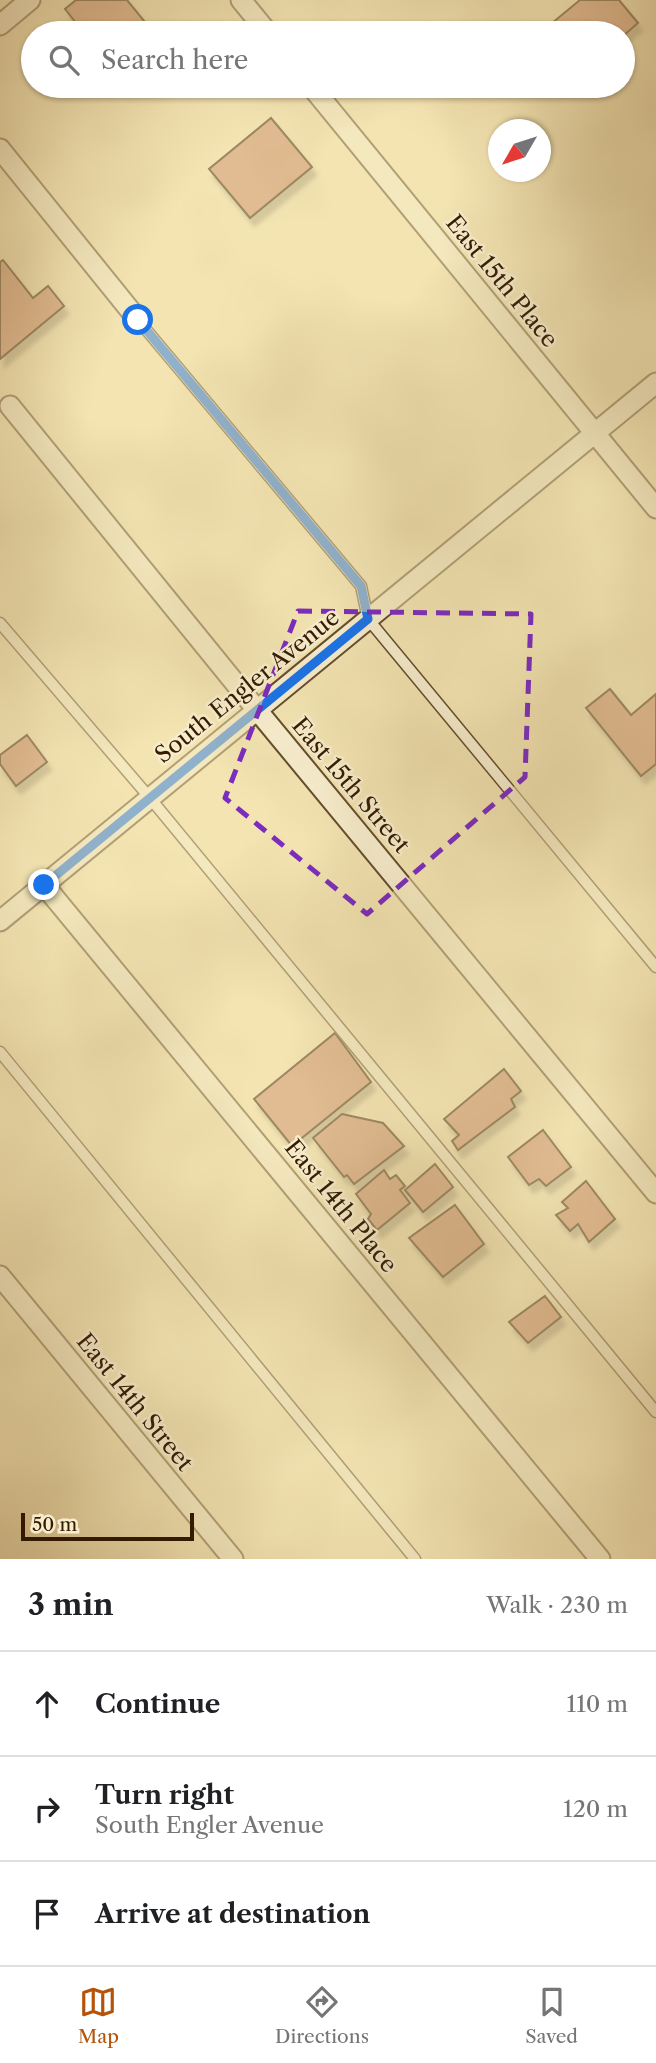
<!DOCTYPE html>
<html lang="en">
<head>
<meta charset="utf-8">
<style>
	:root { --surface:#fff; --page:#f6f6f6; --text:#202124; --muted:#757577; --line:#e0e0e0; --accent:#b45309 }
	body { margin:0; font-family:"Libre Caslon Text",serif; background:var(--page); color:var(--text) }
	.compass { position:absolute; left:488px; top:119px; width:63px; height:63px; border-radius:50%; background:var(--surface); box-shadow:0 2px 5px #0004; rotate:231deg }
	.scale { position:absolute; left:21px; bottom:18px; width:173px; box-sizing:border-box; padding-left:7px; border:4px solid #341b00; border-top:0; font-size:19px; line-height:24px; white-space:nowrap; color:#341b00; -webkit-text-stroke:5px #f7edcd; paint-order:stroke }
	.stop { position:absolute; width:21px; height:21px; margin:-16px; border:5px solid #1a73e8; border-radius:50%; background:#fff }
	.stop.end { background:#1a73e8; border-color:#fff; box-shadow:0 2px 7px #0008 }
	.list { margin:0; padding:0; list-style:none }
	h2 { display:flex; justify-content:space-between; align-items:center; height:91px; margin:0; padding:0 28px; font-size:30px }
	h2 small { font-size:23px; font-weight:400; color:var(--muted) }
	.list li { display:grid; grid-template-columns:46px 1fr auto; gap:21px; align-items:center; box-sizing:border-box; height:105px; padding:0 28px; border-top:2px solid var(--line) }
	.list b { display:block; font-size:26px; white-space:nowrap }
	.list p { margin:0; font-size:23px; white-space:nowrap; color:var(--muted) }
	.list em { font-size:23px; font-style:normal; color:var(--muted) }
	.icon { flex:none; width:38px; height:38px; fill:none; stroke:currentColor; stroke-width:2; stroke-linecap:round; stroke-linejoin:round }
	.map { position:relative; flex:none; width:656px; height:1559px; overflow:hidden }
	.search { position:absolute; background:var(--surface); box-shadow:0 2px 5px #0004; left:21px; right:21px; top:21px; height:77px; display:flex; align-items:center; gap:18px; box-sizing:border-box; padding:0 24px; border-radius:38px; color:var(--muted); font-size:26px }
	.sheet { height:406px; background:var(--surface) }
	nav { display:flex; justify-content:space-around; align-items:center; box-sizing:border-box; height:98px; border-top:2px solid var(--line); background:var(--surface); font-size:19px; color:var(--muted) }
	nav a { display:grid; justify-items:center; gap:4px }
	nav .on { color:var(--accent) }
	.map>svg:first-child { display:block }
	.building { fill:#cc8a67; stroke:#341b00; stroke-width:2; filter:url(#shadow) }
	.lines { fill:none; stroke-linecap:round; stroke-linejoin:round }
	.lane-casing { stroke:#644d2c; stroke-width:13 }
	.street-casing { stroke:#644d2c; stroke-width:23 }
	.lane { stroke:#f7edcd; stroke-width:10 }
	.street { stroke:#f7edcd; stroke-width:19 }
	.route { stroke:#1a73e8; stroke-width:9 }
	.marked { fill:none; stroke:#7b2cbf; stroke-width:5; stroke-dasharray:14 9; stroke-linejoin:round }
	.labels { text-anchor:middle; stroke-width:5; stroke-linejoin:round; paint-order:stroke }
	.street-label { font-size:23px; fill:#341b00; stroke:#f7edcd }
</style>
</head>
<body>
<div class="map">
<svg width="656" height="1559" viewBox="0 0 656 1559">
	<defs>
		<filter id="shadow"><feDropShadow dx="4.5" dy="8" stdDeviation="2" flood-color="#0004"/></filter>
	</defs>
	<rect width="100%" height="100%" fill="#f3e4b2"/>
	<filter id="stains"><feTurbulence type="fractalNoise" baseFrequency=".00286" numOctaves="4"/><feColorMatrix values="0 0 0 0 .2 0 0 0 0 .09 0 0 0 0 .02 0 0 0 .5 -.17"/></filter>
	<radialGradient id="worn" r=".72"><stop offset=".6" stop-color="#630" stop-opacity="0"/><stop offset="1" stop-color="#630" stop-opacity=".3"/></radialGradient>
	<path class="building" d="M76 0H127L154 33H84L65 9Z
		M580 0H619L638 23 623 36V33H540Z
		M271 118 312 167 250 218 209 169Z
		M3 260 33 298 48 286 64 306 0 359V262Z
		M610 689 631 715 656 694V764L641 776 586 708Z
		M27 735 47 762 16 786 0 764V755Z
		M335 1033 371 1082 292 1146 254 1099Z
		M504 1069 521 1091 511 1099 515 1107 458 1150 452 1141 459 1135 444 1119Z
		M342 1114 383 1123 404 1146 354 1184 347 1175 344 1177 313 1138Z
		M543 1130 571 1167 546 1186 539 1179 529 1185 508 1157Z
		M435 1164 453 1187 423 1212 405 1190Z
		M384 1170 390 1179 396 1175 405 1186 400 1190 410 1203 377 1230 368 1219 371 1214 356 1194Z
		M586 1181 615 1219 589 1242 578 1224 570 1231 556 1215 568 1208 562 1202Z
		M455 1205 484 1244 443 1277 409 1238Z
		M545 1296 561 1317 528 1343 509 1322Z"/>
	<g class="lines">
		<defs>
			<path id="lane" d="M138 320 361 586 368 619 656 967
				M0 623 150 798 656 1412
				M0 1052 415 1559"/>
			<path id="street" d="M241 0 268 33
				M0 25 30 0
				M311 86 656 508
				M0 149 138 320
				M10 406 257 710 656 1193
				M44 885 600 1559
				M0 921 656 383
				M0 1276 233 1559"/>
		</defs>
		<use href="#lane" class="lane-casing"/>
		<use href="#street" class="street-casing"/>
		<use href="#lane" class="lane"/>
		<use href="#street" class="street"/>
	</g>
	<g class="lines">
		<path class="route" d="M44 885 368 619 361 586 138 320"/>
	</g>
	<path d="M0 0H656V1559H0ZM298 611 531 614 525 777 367 914 225 798Z" fill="#f3e4b2" fill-opacity=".55" fill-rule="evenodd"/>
	<path class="marked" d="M298 611 531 614 525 777 367 914 225 798Z"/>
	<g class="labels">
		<g class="street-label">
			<text transform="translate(502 281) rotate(51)" y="8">East 15th Place</text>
			<text transform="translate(247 686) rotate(-39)" y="8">South Engler Avenue</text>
			<text transform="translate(351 785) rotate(50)" y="8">East 15th Street</text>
			<text transform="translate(341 1206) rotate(51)" y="8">East 14th Place</text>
			<text transform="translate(135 1402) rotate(51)" y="8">East 14th Street</text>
		</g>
	</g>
	<rect width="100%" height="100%" filter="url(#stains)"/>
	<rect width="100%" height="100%" fill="url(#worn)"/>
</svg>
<svg class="compass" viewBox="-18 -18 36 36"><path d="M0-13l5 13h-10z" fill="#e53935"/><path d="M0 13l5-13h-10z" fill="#757577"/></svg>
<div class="scale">50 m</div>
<div class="stop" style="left:138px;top:320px"></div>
<div class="stop end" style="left:44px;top:885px"></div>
<div class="search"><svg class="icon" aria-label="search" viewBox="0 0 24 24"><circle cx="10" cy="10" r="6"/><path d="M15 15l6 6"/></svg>Search here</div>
</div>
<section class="sheet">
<h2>3 min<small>Walk · 230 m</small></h2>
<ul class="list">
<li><svg class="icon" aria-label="ahead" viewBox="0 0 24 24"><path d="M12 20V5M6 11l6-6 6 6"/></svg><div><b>Continue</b></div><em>110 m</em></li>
<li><svg class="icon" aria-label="right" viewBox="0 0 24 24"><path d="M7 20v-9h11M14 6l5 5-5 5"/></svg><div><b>Turn right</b><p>South Engler Avenue</p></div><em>120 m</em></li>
<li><svg class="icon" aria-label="arrive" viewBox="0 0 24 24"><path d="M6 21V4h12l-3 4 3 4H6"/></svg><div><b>Arrive at destination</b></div></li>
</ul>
</section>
<nav>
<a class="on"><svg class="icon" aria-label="map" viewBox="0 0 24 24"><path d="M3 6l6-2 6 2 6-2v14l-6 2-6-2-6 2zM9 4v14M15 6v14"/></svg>Map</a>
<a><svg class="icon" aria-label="directions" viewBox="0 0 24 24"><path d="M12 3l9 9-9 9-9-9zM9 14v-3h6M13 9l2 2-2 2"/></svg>Directions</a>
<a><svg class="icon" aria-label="saved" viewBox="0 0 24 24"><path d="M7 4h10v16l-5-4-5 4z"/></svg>Saved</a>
</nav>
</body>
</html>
